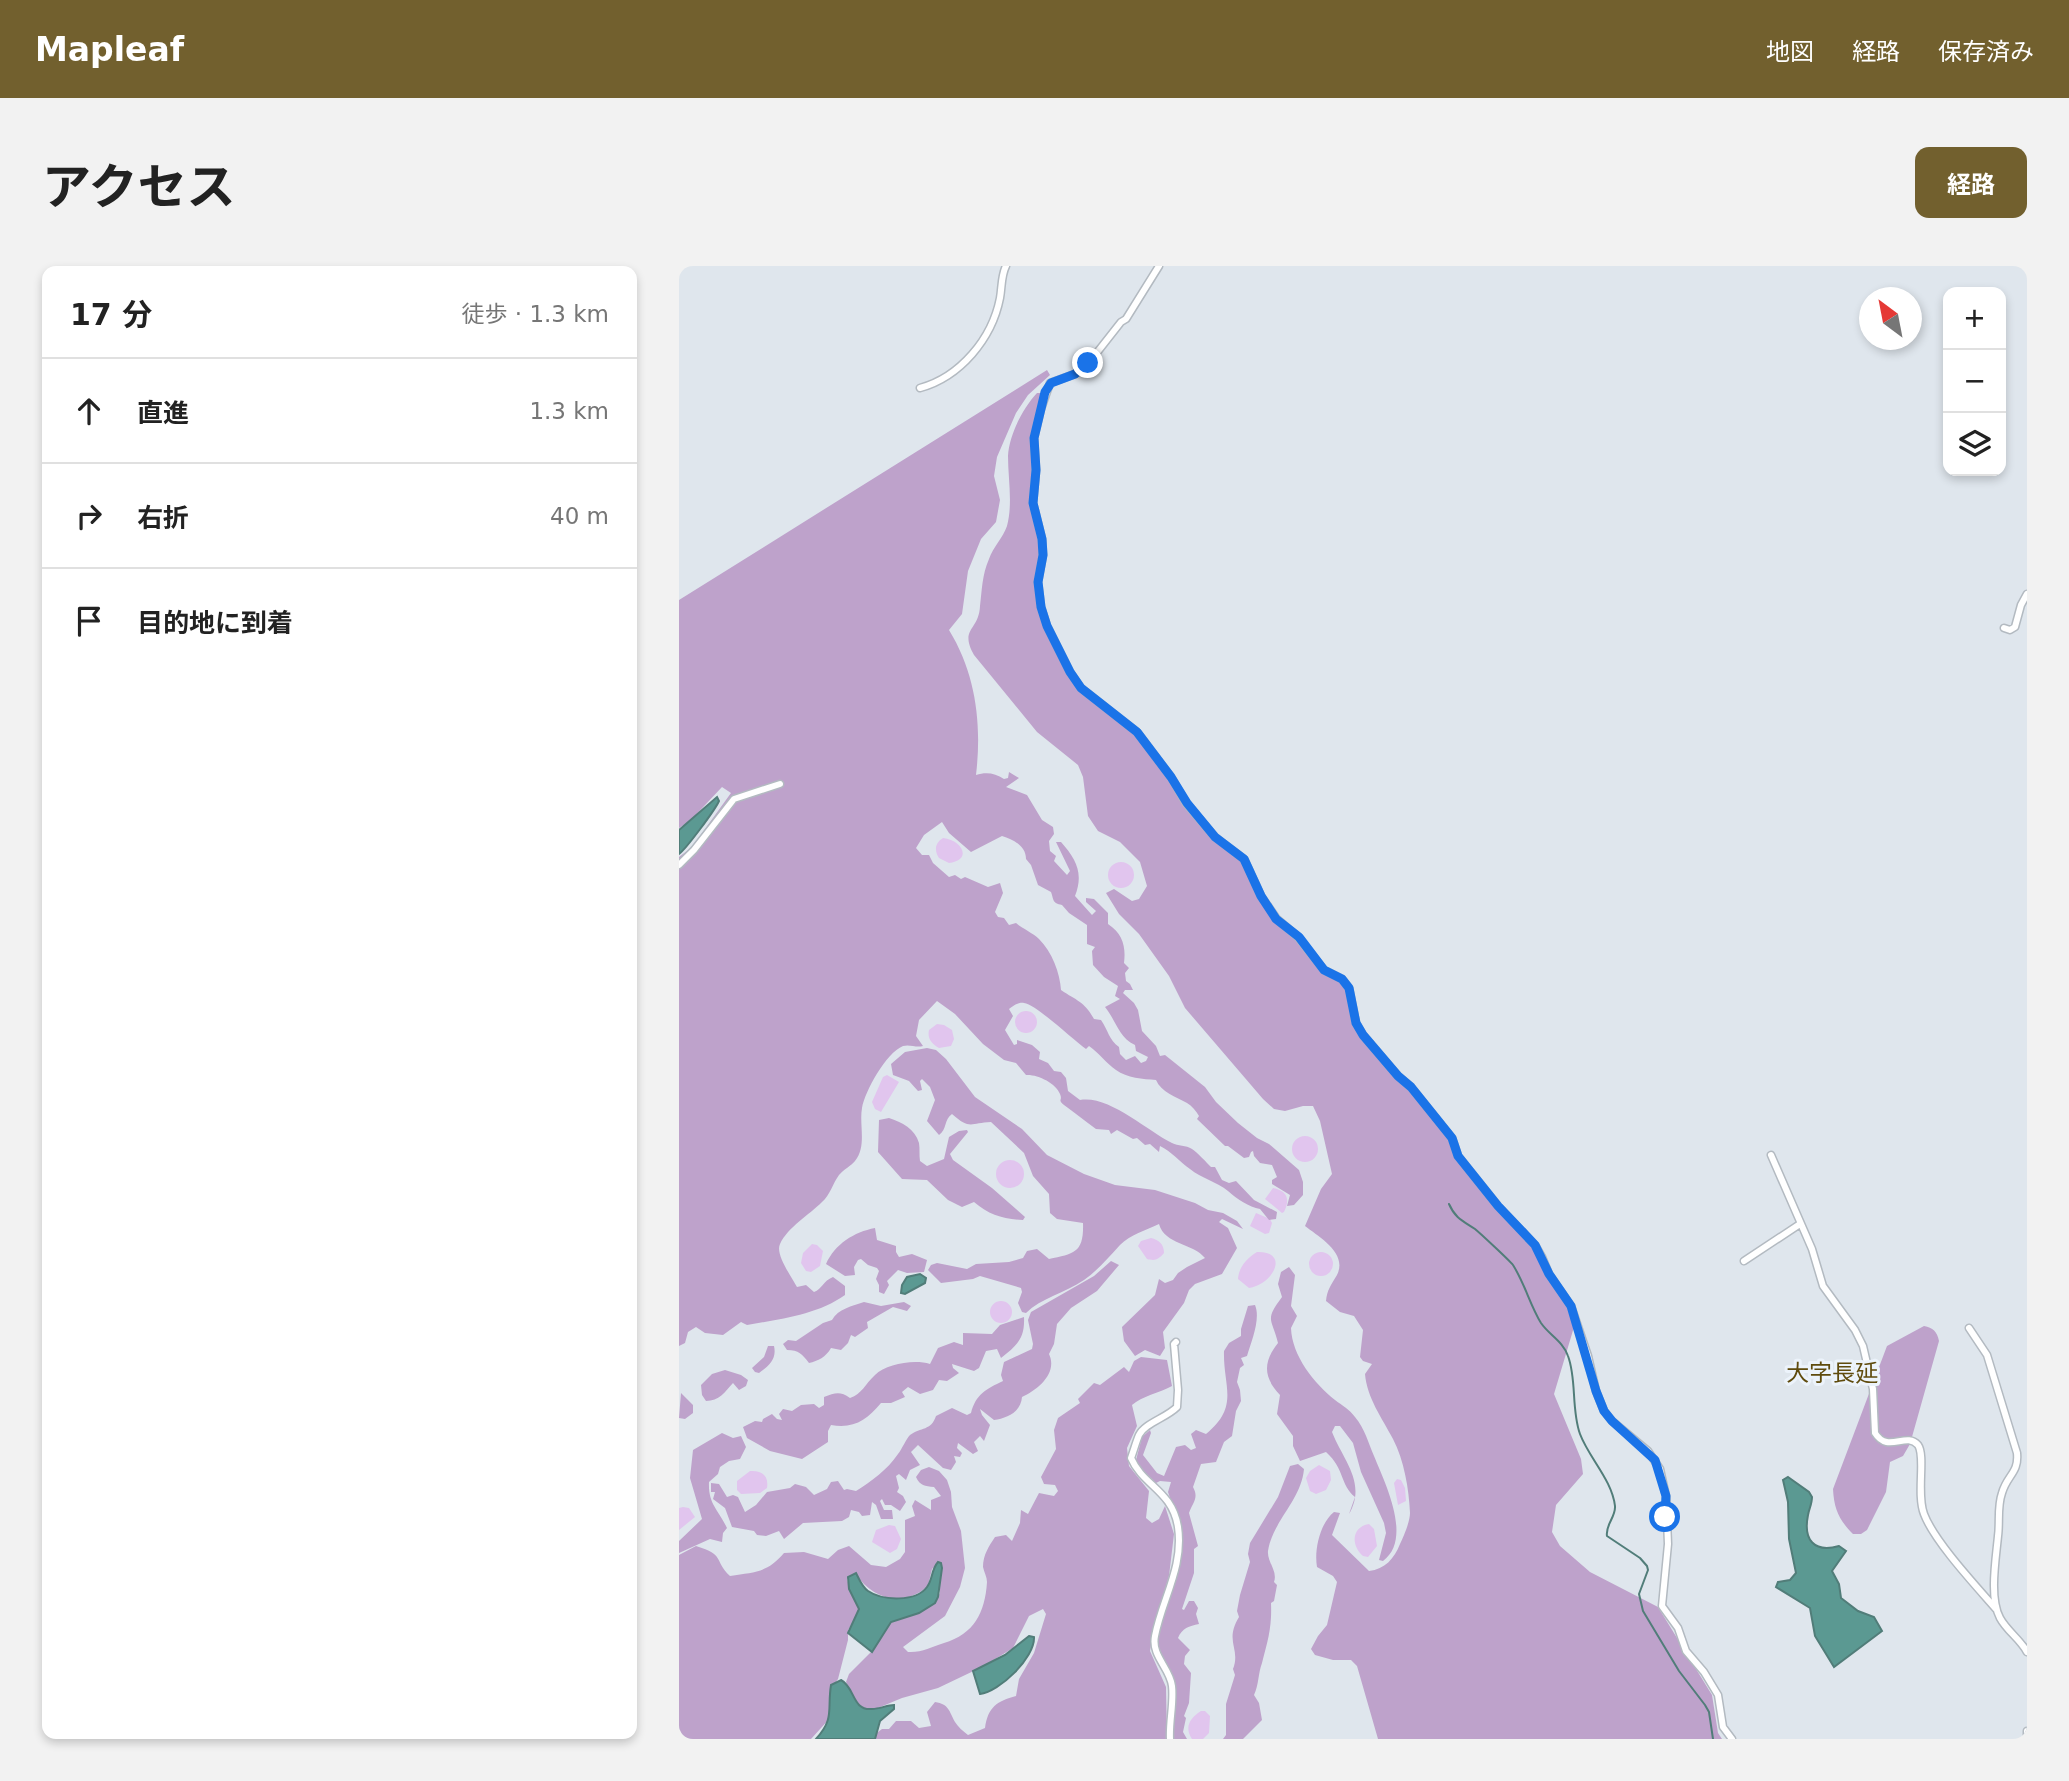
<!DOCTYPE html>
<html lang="ja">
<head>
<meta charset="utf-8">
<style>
	:root { --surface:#fff; --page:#f2f2f2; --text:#222; --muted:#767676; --line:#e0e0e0; --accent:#72602e }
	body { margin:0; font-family:"DejaVu Sans","Noto Sans JP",sans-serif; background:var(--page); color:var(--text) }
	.controls { position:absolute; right:21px; top:21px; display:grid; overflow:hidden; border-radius:14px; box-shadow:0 4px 10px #0003 }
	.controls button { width:63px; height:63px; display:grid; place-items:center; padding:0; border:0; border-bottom:2px solid var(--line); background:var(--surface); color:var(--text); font:35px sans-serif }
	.compass { position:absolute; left:1180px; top:21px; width:63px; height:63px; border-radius:50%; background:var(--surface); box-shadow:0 4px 10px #0003; rotate:328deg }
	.stop { position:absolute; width:21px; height:21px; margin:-16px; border:5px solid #1a73e8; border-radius:50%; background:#fff }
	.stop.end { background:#1a73e8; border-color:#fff; box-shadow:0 2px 7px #0008 }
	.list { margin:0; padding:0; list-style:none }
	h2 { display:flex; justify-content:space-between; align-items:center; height:91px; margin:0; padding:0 28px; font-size:30px }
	h2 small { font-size:23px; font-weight:400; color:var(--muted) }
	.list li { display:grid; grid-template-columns:46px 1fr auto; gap:21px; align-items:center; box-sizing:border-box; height:105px; padding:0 28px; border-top:2px solid var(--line) }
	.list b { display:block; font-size:26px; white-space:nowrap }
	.list em { font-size:23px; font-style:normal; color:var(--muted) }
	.icon { flex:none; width:38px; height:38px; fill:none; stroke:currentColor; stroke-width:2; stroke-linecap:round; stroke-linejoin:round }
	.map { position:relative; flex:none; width:1348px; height:1473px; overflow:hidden; border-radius:14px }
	header { display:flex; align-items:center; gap:42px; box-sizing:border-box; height:98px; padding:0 35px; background:var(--accent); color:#fff }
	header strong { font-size:33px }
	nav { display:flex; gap:38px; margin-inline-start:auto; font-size:24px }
	.intro { display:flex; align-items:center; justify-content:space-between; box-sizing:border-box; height:168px; padding:0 42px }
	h1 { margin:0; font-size:49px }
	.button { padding:18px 32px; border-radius:14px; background:var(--accent); color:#fff; font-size:24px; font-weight:700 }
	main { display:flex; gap:42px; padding:0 42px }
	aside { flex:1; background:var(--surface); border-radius:14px; box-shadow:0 4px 10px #0003 }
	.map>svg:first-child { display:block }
	.green { fill:#e1c5ee }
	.forest { fill:#bea2cb; fill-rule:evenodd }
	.water { fill:#5b9992; stroke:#517d79; stroke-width:2 }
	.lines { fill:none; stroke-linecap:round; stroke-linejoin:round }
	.stream { stroke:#517d79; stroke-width:2 }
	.street-casing { stroke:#b3bac1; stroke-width:9 }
	.street { stroke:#fff; stroke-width:6 }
	.route { stroke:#1a73e8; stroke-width:9 }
	.labels { text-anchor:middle; stroke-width:6; stroke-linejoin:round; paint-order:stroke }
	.quarter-label { font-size:23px; fill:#5f4b0d; stroke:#ecf3fb }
</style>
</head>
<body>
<header>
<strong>Mapleaf</strong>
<nav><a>地図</a><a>経路</a><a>保存済み</a></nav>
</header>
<div class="intro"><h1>アクセス</h1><a class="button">経路</a></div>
<main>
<aside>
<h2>17 分<small>徒歩 · 1.3 km</small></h2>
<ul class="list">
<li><svg class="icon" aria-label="ahead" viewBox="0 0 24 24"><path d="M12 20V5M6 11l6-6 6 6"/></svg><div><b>直進</b></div><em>1.3 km</em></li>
<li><svg class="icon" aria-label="right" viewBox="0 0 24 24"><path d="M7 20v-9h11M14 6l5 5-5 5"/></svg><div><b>右折</b></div><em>40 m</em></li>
<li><svg class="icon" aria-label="arrive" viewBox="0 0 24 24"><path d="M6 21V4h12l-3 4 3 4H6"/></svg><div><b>目的地に到着</b></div></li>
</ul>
</aside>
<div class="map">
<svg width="1348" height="1473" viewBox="0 0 1348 1473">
	<rect width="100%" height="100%" fill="#dfe6ed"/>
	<path class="green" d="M264 572C283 574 294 594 270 597L260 592C255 584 256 577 264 572Z
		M429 609a13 13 0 1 1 26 0a13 13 0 1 1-26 0Z
		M336 756a11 11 0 1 1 22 0a11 11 0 1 1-22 0Z
		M258 758 265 759 273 764 275 773 272 780 260 782C253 778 248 773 250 764Z
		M208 809 220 816 202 846 196 843 193 836 204 811Z
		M613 883a13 13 0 1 1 26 0a13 13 0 1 1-26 0Z
		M317 908a14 14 0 1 1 28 0a14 14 0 1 1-28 0Z
		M594 922C609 925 611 934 605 946L603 947 586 933Z
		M577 947 591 953 593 957 590 967 586 968 571 960Z
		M472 972C480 974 485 978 485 987 479 994 476 995 468 993L459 980 462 975Z
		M133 978 138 979 144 985 141 1000 132 1006 127 1005 122 997 124 987Z
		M578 986C611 985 595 1018 570 1022L559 1013C560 1001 567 993 578 986Z
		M630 998a12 12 0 1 1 24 0a12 12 0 1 1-24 0Z
		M311 1046a11 11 0 1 1 22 0a11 11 0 1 1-22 0Z
		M640 1199 651 1205 652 1214 647 1224 637 1228 631 1225 627 1212 631 1205Z
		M71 1205C83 1204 90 1210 88 1222L81 1227 62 1228 58 1224V1215Z
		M718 1213 722 1214 726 1222 727 1235 719 1239 715 1217Z
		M4 1241 10 1242 16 1251 0 1264V1242Z
		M690 1258 695 1263 698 1280 689 1291 684 1290C672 1280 672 1261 690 1258Z
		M210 1259 216 1260 222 1273 218 1283 211 1287 193 1276 197 1264Z
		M522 1445H526L531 1450 530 1467 524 1473H513C505 1461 511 1452 522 1445Z"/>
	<path class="forest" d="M368 104 371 109 349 129 337 147 318 191 315 210 321 234 317 256 302 273 289 305 283 348 270 364C297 408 303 458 297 509 307 506 316 507 325 513L329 512 330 506 340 512 327 521 348 529 363 554 374 561 375 568 370 575 371 585 377 590 375 595 388 609 391 605 377 576H382C397 593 405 607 396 630L413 649 417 645 407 636V632L415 633 429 647V658C444 668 447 681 445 697L450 702 446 707 447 715 451 718 454 724H446L444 727 455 737 459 744 463 765 477 780 481 790 486 789 526 821 537 836 559 857 578 872 590 878 620 904 624 916V929L615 939 608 940 611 929 593 918V914L598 911 593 899 581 897 575 890 574 885 572 886 570 891 565 892 549 880H546L518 853 520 850C517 845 513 840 508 837 497 831 482 826 477 814 464 813 448 812 437 804 427 797 420 787 410 780L407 783C393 773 358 739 345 737 339 736 334 740 330 743L334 750 326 764 335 779 338 778V774L353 779 361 786 360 793 369 797 375 805 382 806 387 812 389 825 401 834C430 829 467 864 493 877 499 880 507 879 513 883 518 886 528 897 532 901H536L543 914 550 917 557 915 575 934 598 946 597 953 590 954 581 943C570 941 558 933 549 925 538 916 522 912 511 903 501 896 492 885 481 880L480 886 471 878 466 879 458 872 454 873 438 864 432 868 430 864 417 863C406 855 396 847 385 839 378 833 384 835 381 828 377 817 358 808 347 809L337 797 325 794 304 778 276 748 258 735 240 754 237 770 244 780C237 782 231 778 224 780 207 787 186 825 183 842 180 859 188 880 176 895 172 900 165 903 160 909 154 917 151 929 143 936 130 949 109 961 101 978 96 988 112 1010 118 1021L127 1019 135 1026C143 1023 144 1015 154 1011L166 1020V1029C138 1049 101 1053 68 1059L62 1056 44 1069 26 1067 17 1061 9 1066 6 1077 0 1080V591L13 581 52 527 43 521 11 555 0 562V334ZM263 556 270 567 292 586 323 570C335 574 347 580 347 593L352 599 359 619 372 626C375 634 373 637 383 639L390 647 408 659V678L416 681 413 685 414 699 425 711 439 720 436 730 441 733 426 741C437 754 439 771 456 779L457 785 469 791 467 795 462 797 456 790 447 794 441 788 440 781C430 774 429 764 422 754L415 753C405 735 398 735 382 724 381 707 373 686 360 673 354 667 344 663 337 657L330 659 325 652 319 651 316 646 324 627 321 617 309 621 286 611 282 613 276 609 270 611 254 597 250 589H243L237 582 245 569Z
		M358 127H363V130L352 172 355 202 351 236 362 286 358 331 364 361 397 419 408 431 457 469 487 509 505 537 561 593 569 604 577 626 618 674 668 724 674 756 679 767 729 822 772 875 818 942 854 982 865 1004 890 1041 895 1061 875 1128 902 1193 904 1208 877 1239 873 1266 881 1280 911 1306 979 1341 1033 1429 1039 1467 1043 1473H699L678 1400 672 1394H654L636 1389 632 1383 639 1370 648 1359 658 1316 654 1310 638 1301C635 1284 641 1257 655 1246L661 1247 653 1269 690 1305C706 1303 715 1293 721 1278 725 1270 731 1255 731 1247 730 1223 725 1194 714 1173 703 1152 688 1132 686 1108L693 1098 684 1095 681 1091 684 1064 675 1050 661 1046 647 1035C648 1024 652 1019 658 1009 669 987 640 971 626 960L642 923 653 908 641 855 634 840H624L606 845 595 843 584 833 506 742 490 710 460 668 440 648 427 627 435 623 453 635 460 633 468 620 461 596 441 576 419 565 409 550 404 511 399 499 358 466 295 389C280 362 300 365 301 340 303 324 303 309 310 293 314 281 324 272 328 260 334 237 329 213 329 190 330 169 344 142 358 127Z
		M248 782 257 784 267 793 296 831 343 863 368 889 405 908 436 919 476 924 516 937 529 944 544 947 558 955 564 963 543 953 540 956 549 962 558 982 543 1008 516 1018 510 1024 505 1037 484 1066 486 1082 481 1090 466 1084 456 1090 445 1075 443 1061 476 1029 480 1013 486 1017 494 1014 499 1007 508 1001 526 992C514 977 486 979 480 958 467 964 451 969 441 979 429 992 419 1004 405 1014 386 1027 362 1032 347 1047L343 1046 339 1037 343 1026 342 1022 301 1010 294 1013 262 1017 249 1004 252 999 258 997 288 1003 297 998 330 996 344 992 348 985 358 983 370 993C396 988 405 986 404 957L378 953 371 947 370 928 354 910 345 887 312 856C291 857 291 864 273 848 265 853 268 864 260 869L248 855 256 834 251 821 243 813 241 815 243 824 239 825 230 815 214 809 212 798 226 786Z
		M210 852C223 856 236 863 240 877 241 883 240 889 241 895L248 900 265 893 270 871 280 865 288 864 289 866 271 888 274 894 313 922 346 951 344 954C324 953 310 949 295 936L283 941 269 934 248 914 223 913 199 886 200 854Z
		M196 962 198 974 217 980V986L220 991 233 988 248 994 245 1006 228 1007 219 1004 208 1015 210 1019 205 1028 200 1026V1019L197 1013 200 1005 198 1002 189 999 182 993 179 994 175 1001 176 1009 166 1010 147 998C156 978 175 966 196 962Z
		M432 995 440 999 418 1025 392 1042 378 1058 375 1078 370 1088C379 1107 359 1124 343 1131 342 1146 328 1152 315 1154L301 1143 303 1149 311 1159 305 1175 301 1170 295 1176 299 1185 294 1188 279 1177 278 1182 283 1187 281 1191 275 1190 277 1196 272 1204 264 1202 239 1179 232 1186 241 1199 231 1204 227 1214 220 1208 217 1210 220 1222 218 1226 224 1230 227 1236 221 1245 212 1239H206L203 1233 201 1235 205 1244H213L214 1253H202L197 1239 193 1236 191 1249 183 1250 180 1246 172 1244 170 1251 163 1255 124 1257 105 1273 100 1265 87 1270 78 1269 75 1265 53 1261 46 1242 34 1233 36 1226H32V1217L40 1218 48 1231 54 1229 59 1231 66 1246 77 1239 88 1226 111 1222 116 1218 127 1221 135 1229 148 1223 152 1216 159 1215 165 1224 168 1223 177 1225C193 1215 208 1204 219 1188 223 1183 227 1173 231 1169 242 1161 252 1165 257 1150L273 1142 288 1149 292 1147C297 1128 307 1123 324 1115L322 1109 325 1096 353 1083 354 1078 349 1054 352 1046 415 1010Z
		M610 1001 616 1009 612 1040 618 1050 612 1062C613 1090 635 1117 656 1134 664 1140 670 1143 676 1151 686 1163 689 1176 695 1190 706 1217 734 1273 704 1295L700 1294 707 1267 705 1257 682 1206 674 1177 661 1160H656L653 1166C664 1194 688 1217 670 1248L676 1231C661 1219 666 1203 647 1186L621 1195 614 1180V1170L598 1148 601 1129C584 1111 584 1096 599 1077 593 1052 585 1055 603 1031L599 1018 602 1006Z
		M185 1036 202 1040 225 1036 232 1040 228 1045 214 1041 188 1056 189 1062 176 1071 172 1069 169 1077 162 1084 152 1082C147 1091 139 1095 130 1097 123 1088 120 1084 108 1084L104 1078 109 1074 117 1075 144 1057 153 1054C159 1043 173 1040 185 1036Z
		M576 1039C582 1053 572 1076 568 1090L562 1092 565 1099 561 1102 558 1116 561 1124 562 1135 557 1145 553 1170 545 1176 537 1196 522 1198 514 1221C520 1232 514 1236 510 1247L519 1280 515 1283V1307L503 1343 505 1344 510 1335H515L519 1342 517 1348 520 1358C510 1360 503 1362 499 1372L511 1384 506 1390 505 1398 512 1407 510 1437 505 1450 507 1452 504 1466 508 1473H494L495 1421 478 1384V1368L499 1304 501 1261 489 1226 492 1216 481 1215 477 1217 459 1200 457 1194 463 1171 471 1164 472 1167 464 1189 478 1207 485 1210 497 1181 506 1179 512 1184 517 1182 512 1168 517 1164 527 1168C561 1140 544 1121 545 1085L550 1077 562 1070V1063L569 1040Z
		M345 1051C346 1073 338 1079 322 1092L318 1083 307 1085 300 1102 295 1105 273 1098 274 1102 280 1107 268 1115 260 1114 254 1124 241 1128 229 1121 223 1126 226 1131 212 1137H202C188 1154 175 1163 152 1159L149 1165V1176L123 1193 91 1185 68 1172 64 1161 76 1155 83 1156 84 1153 93 1148 98 1153 103 1154 100 1148 104 1143 113 1145 122 1139 135 1138 140 1142 145 1139V1131C156 1127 161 1125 171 1132 183 1128 186 1118 196 1109 207 1098 235 1093 251 1098L259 1082 275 1076 284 1079V1067L313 1068 321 1059Z
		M1245 1060C1254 1062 1258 1065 1260 1075L1231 1178 1224 1190 1211 1196 1207 1226 1188 1264 1182 1268H1174C1160 1254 1155 1243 1154 1223L1208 1080Z
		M89 1080H95C98 1093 90 1100 80 1107L76 1106 73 1102 85 1091Z
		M462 1091 488 1094 493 1120C480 1127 463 1130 453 1139L458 1160 448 1182 450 1200 470 1225 467 1252 473 1257 480 1253 486 1240 495 1268 490 1310 475 1360 471 1385 487 1421 488 1473H195V1469L203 1463H210L217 1455H232L240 1462 252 1460 248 1446 256 1436C270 1438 270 1445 276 1456 279 1461 284 1465 289 1469L306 1462C309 1441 318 1435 337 1430L340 1413 355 1387 367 1348 364 1343 350 1350 334 1382 305 1400 259 1422 223 1432 194 1444H186L171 1433V1424L167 1416 170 1408 195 1383 213 1355 255 1338 261 1327V1296L253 1303 249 1320C224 1342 194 1334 176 1307L168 1313C171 1326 179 1335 180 1348L169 1364V1374L159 1413 154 1420 152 1451 132 1473H0V1289L17 1280C47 1289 34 1294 51 1310 76 1306 88 1307 105 1287L125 1286 149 1293 159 1284 170 1280 192 1299 207 1301 221 1293 226 1286V1254L236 1250 233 1240 236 1234 252 1244V1234L262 1230 255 1221C246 1220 241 1220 237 1211L242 1204 250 1201 260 1205 268 1214 272 1226 273 1241 282 1265 286 1302 281 1321 266 1350 224 1381 229 1386C242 1387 252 1381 265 1377 295 1368 306 1347 308 1316 308 1311 305 1306 304 1301 304 1289 310 1280 316 1271L327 1269 333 1275 341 1257 342 1244 349 1248 360 1227 375 1230 379 1225 376 1219 365 1218 362 1211 377 1183 375 1164 379 1152 401 1137 399 1133 415 1117 421 1119 445 1101 450 1106 455 1095Z
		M46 1104 62 1109 69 1114 67 1120 60 1124 54 1117C46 1126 40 1135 27 1135L23 1129 22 1119 33 1108Z
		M2 1127 14 1139V1147L6 1153 0 1152Z
		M43 1167 54 1172 62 1170 67 1181 61 1193 50 1195 41 1201 39 1208 30 1216C29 1238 39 1243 48 1262L44 1267 43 1276 31 1273 0 1287V1275L23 1253 11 1212 14 1184Z
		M619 1198 625 1203C622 1235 594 1254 589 1285 588 1296 599 1305 595 1316L598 1319 595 1335 592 1337C593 1362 589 1374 583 1397 579 1408 580 1418 575 1429L580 1437 583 1454 564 1473H544L547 1469V1438L556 1409 554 1403C562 1382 545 1376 560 1351L558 1345 561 1329 571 1296 569 1288 571 1277 599 1231 611 1200Z"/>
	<path class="water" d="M38 531 40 535C36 544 7 583 0 588V564Z
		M241 1008 247 1012 246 1017 226 1028 222 1027 223 1019 228 1011Z
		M1109 1211 1130 1226 1133 1231C1133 1238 1130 1243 1129 1249 1124 1274 1135 1287 1160 1280L1167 1285 1153 1305 1160 1318 1162 1332 1179 1345 1195 1351 1203 1365 1155 1401 1136 1370 1131 1342 1097 1321 1099 1316 1111 1314 1117 1307 1110 1273 1109 1236 1104 1214Z
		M259 1296 262 1297 263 1302 259 1331 256 1337 240 1347 212 1356 193 1386 169 1367 180 1343 170 1323 169 1311 177 1307C180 1313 183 1321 189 1325 204 1335 237 1336 248 1321 254 1313 252 1304 259 1296Z
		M350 1370 355 1371C356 1392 320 1426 301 1428L294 1405 326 1389Z
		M162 1414C176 1421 173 1445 193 1443 201 1443 208 1439 215 1439V1443L201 1455 196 1473H137C156 1452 148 1444 152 1419Z"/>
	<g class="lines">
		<path class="stream" d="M770 938C776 952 784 955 796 963 802 968 830 994 834 999 846 1018 851 1039 862 1057 870 1069 884 1075 889 1090 898 1114 892 1143 901 1168 910 1192 933 1214 936 1240 937 1251 926 1259 928 1270L961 1292 968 1300 969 1304 960 1328 964 1345 1000 1405 1026 1439 1030 1446 1034 1473"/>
		<defs>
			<path id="street" d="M480 0 447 53 442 56 409 98 396 108 371 117 362 143 355 172 357 204 354 237 363 273 364 289 359 316 362 341 368 360 391 406 402 422 458 466 492 511 507 537 536 571 565 593 582 630 598 653 619 671 645 704 663 713 670 722 677 757 684 769 719 810 732 821 773 872 779 890 819 940 856 979 863 991 870 1008 892 1040 909 1090 917 1125 925 1145 933 1155 969 1185 981 1203 987 1230 989 1278 983 1340 999 1362 1007 1385 1025 1406 1039 1429 1044 1461 1053 1473
				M241 122C281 111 313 73 321 32 323 21 322 10 327 0
				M1325 362 1331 364 1336 361 1342 339 1348 328
				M0 599 15 584 55 533 101 518
				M1092 889 1133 983 1144 1020 1176 1064 1184 1080 1194 1123 1196 1167C1209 1188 1227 1165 1239 1179 1247 1190 1237 1228 1245 1248 1255 1275 1297 1320 1317 1343
				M1065 995 1121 958
				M1290 1062 1308 1089 1338 1187C1340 1207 1328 1209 1323 1227 1318 1241 1321 1256 1319 1270 1317 1292 1310 1332 1321 1352 1328 1365 1341 1373 1348 1386
				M491 1473C490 1455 495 1437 493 1420 491 1402 472 1390 476 1370 483 1333 505 1301 499 1261 493 1224 464 1220 452 1192 455 1184 457 1176 460 1169 466 1157 487 1152 498 1141L499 1124 495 1078 497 1076
				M1348 1473V1465"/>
		</defs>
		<use href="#street" class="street-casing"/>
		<use href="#street" class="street"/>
	</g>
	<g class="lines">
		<path class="route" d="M409 97 396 108 372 117 366 126 355 172 357 204 354 237 363 273 364 289 359 316 362 341 368 360 391 406 402 422 458 466 492 511 508 537 536 571 565 593 582 630 597 653 620 671 645 704 663 713 670 722 677 757 684 769 719 810 732 821 773 872 779 890 819 940 856 979 870 1008 892 1040 917 1125 925 1145 933 1155 976 1194 987 1230 986 1251"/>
	</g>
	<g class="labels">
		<g class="quarter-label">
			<text x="1153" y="1115">大字長延</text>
		</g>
	</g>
</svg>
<div class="controls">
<button>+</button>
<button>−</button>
<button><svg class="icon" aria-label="layers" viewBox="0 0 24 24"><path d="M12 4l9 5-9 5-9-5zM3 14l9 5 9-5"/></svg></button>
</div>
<svg class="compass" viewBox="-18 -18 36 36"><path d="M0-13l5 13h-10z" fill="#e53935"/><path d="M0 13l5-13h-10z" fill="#767676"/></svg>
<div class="stop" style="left:986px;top:1251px"></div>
<div class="stop end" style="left:409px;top:97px"></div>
</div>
</main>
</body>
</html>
